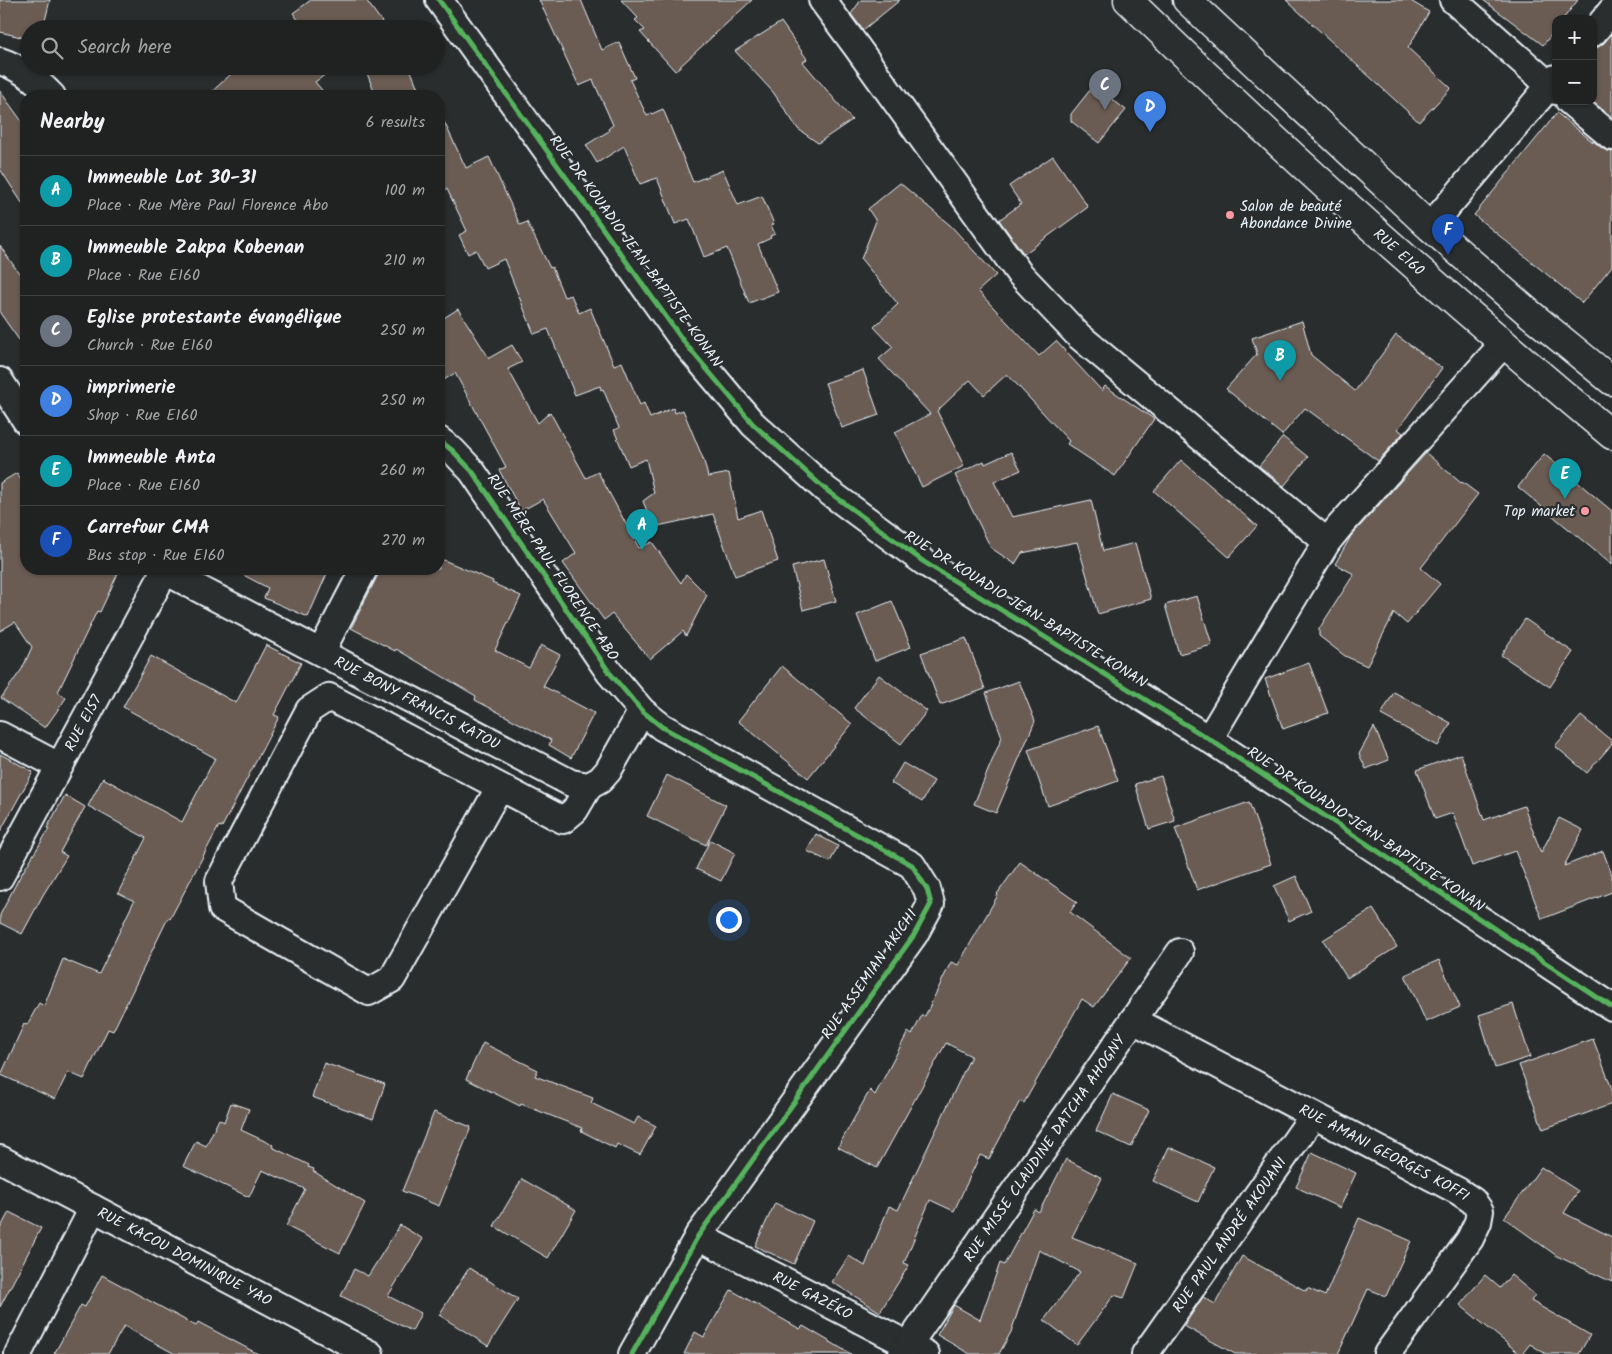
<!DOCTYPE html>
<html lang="en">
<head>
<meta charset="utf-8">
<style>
	:root { --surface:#202222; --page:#2d2f2f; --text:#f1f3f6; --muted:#a2a4a5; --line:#3d3f40; --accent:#ea580c }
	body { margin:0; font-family:Kalam,sans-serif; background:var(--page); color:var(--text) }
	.controls { position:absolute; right:15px; top:15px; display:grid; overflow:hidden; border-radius:10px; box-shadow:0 1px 4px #0004 }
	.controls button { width:45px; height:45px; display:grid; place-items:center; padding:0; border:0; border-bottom:1px solid var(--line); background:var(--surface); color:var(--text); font:25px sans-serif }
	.you { position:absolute; left:728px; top:919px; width:18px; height:18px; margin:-12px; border:4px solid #fff; border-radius:50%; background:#1a73e8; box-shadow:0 0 0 8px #1a73e833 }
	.badge { display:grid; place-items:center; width:32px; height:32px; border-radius:50%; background:var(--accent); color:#fff; font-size:16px; font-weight:700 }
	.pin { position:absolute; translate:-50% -41px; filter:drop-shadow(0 1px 2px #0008) }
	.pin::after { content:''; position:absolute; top:26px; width:18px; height:15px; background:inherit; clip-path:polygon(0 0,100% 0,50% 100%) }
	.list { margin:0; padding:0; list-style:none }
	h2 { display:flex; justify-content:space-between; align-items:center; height:65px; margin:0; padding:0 20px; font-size:21px }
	h2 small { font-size:16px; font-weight:400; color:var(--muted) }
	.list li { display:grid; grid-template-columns:32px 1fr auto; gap:15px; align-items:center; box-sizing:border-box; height:70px; padding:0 20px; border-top:1px solid var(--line) }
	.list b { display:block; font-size:19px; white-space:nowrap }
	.list p { margin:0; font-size:16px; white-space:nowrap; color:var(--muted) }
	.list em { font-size:16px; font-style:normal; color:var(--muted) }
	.icon { flex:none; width:28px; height:28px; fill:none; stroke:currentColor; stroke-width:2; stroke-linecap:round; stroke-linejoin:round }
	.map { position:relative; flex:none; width:1612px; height:1354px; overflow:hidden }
	.search { position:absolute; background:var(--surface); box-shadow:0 1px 4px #0004; left:20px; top:20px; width:425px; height:55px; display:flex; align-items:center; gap:12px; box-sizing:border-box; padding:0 18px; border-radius:28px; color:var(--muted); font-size:19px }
	.panel { position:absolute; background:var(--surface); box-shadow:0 1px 4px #0004; left:20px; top:90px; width:425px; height:485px; border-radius:20px }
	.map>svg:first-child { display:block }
	.building { fill:#6b5c52; stroke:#e8f1f8 }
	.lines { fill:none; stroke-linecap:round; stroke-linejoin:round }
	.minor-casing { stroke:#e8f1f8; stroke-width:30 }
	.tertiary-casing { stroke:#e8f1f8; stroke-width:31 }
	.minor { stroke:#2a2d2e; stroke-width:26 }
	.tertiary { stroke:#2a2d2e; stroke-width:28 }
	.cycleway-casing { stroke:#2a2d2e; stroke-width:8 }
	.cycleway { stroke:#56b35d; stroke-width:5 }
	.poi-dot { fill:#ff9aa2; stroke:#2a2d2e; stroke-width:2 }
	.labels { text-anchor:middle; stroke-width:4.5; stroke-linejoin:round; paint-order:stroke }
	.poi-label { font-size:15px; fill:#e8f1f8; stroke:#2a2d2e; text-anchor:start }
	.street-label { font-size:15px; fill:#e8f1f8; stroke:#2a2d2e }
</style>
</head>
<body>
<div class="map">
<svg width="1612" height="1354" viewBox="0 0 1612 1354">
	<rect width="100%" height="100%" fill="#2a2d2e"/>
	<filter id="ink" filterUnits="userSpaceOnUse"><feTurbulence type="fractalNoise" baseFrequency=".02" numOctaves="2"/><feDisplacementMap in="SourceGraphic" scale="10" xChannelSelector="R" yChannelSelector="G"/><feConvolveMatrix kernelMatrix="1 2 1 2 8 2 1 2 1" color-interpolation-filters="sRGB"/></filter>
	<g filter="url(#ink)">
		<path class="building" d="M0 0H50L43 29H29V39L0 32Z
			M311 0H366L387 29H305L293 13Z
			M539 0H581L602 50 619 42 635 78 630 80 647 116 663 109 693 182 723 170 738 205 762 196 774 224 771 225 775 234 770 236 771 238 758 244 778 292 749 303 727 248 704 257 689 219 675 224 657 178 640 184 624 146 597 163 586 145 609 131 608 129 613 125 593 80 579 86Z
			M621 0H752L675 71 640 32 645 30 635 20 638 18Z
			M861 0H900L863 30 851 14Z
			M1286 0H1409L1429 12 1408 48 1451 88 1419 122Z
			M1483 0H1578L1563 19H1556V29L1543 45Z
			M781 22 807 59 803 62 852 120 818 143 798 129 773 92 735 51Z
			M1612 34V117L1593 102V51L1604 43Z
			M240 66H337L315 82 327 96H207Z
			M364 66H409L421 96H376Z
			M1094 85 1126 110 1099 143 1071 121V114Z
			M0 91 26 127V209L0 169Z
			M439 111 466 168 489 157 520 225 527 222 550 268 552 267 564 297 571 295 579 313 590 308 614 365 622 362 640 405 644 403 650 418 673 408 675 413 683 410 704 461 708 477 729 473 738 518 761 510 778 561 735 576 713 514 653 527 643 501 654 493 646 459 629 466 614 430 619 428 603 389 601 390 600 386 575 395 548 329 534 334 504 259 485 268 476 250 468 254 459 235 467 231 447 189 439 193Z
			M1557 113 1593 142V141L1603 149 1612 152V266L1582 303 1474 215Z
			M1053 156 1088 207 1024 254 999 220 1021 204 1009 186Z
			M900 183 951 226 996 275 978 291 1039 356 1056 341 1102 391 1105 386 1154 419 1115 476 1067 444 1069 441 1007 374 984 395 970 380 937 411 964 466 922 487 895 432 930 414 879 359 893 347 874 327 898 304 861 259 876 221 868 209Z
			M0 246 26 283V350L0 313Z
			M458 309 489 358 512 345 522 362 508 369 538 423 550 412 586 478 598 472 639 548 652 542 681 583 686 574 707 595 686 636 683 631 650 659 612 614 604 620 563 563 576 553 543 499 521 511 499 470 506 467 455 373 439 383V321Z
			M1302 321 1311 355 1355 391 1396 335 1442 368 1398 429 1403 433 1378 461 1305 408 1282 435 1226 389 1257 354 1252 338Z
			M863 370 879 415 842 428 825 383Z
			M1283 437 1308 457 1284 486 1259 466Z
			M1011 452 1021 470 994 482 1012 517 1091 500 1103 551 1135 543 1151 599 1098 614 1077 542 1022 553 1015 564 991 548 955 475 984 461 985 464Z
			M1426 453 1461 483 1462 482 1478 494 1421 568 1440 584 1407 624 1394 613 1367 666 1345 656 1319 636V629L1354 574 1335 564 1351 536Z
			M1544 454 1612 511V565L1518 487Z
			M1181 460 1257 526 1229 557 1154 491Z
			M17 473 26 489V569H120L100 612 97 611 58 692 66 698 45 728 1 698 22 669 32 647 15 622 0 631V483Z
			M439 558 493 581 492 583 521 596 495 650 529 668 541 645 560 655 543 686 594 713 571 758 549 745 551 740 475 700 476 696 396 649 395 651 351 628 381 569H439Z
			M824 559 836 601 803 610 792 567Z
			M232 569H329L308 617 264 598 268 588Z
			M1197 596 1212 645 1179 654 1165 605Z
			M892 601 911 647 875 661 857 615Z
			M1525 619 1573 652 1550 687 1501 655Z
			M966 638 985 689 940 705 921 653Z
			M266 645 301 663 274 715 279 717 222 827 219 826 170 919 168 918 113 1031 108 1029 84 1079 68 1072 55 1099 1 1075 24 1024 27 1025 39 1003 44 1006 63 959 99 974 134 901 118 893 146 838 88 806 103 778 182 822 215 758 123 707 151 656 236 703Z
			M1309 663 1328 713 1283 729 1265 679Z
			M782 666 852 724 808 778 738 721Z
			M879 675 927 711 901 744 854 708Z
			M1019 681 1035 721 996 813 974 804 1002 737 986 693Z
			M1394 692 1451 723 1438 746 1381 715Z
			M1581 716 1612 741V744L1587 773 1555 746Z
			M1098 726 1118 781 1048 806 1028 750Z
			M1374 727 1389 760 1366 769 1359 754Z
			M0 754 33 772 0 832Z
			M1461 754 1484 820 1524 806 1541 853 1559 818 1583 830 1564 866 1603 851 1612 875V892L1542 919 1515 851 1472 866 1453 813 1435 819 1417 770Z
			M903 763 934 781 922 802 891 783Z
			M667 775 726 805 706 845 647 816Z
			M1161 776 1175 821 1149 829 1135 784Z
			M65 795 85 807 60 852 67 856 43 895 22 934 0 923V915L18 880 49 829 47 828Z
			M1249 802 1271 864 1197 890 1175 828Z
			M816 834 838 846 830 862 807 851Z
			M710 840 735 853 721 881 696 869Z
			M1020 862 1077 902 1070 912 1131 958 1094 1007 1082 999 1024 1103 1020 1101 989 1159 980 1155 954 1211 930 1200 904 1263 909 1265 880 1312 832 1282 849 1256 865 1266 889 1206 898 1210 971 1056 946 1043 877 1168 838 1147 870 1090 875 1095 908 1032 912 1035 922 1015 925 1016 951 962 958 965 998 895 997 894Z
			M1296 876 1311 911 1289 921 1274 886Z
			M1373 909 1397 947 1347 978 1323 940Z
			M1439 960 1460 1007 1426 1022 1405 975Z
			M1513 1004 1530 1057 1495 1068 1479 1015Z
			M1593 1039 1612 1089V1104L1543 1129 1519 1065Z
			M483 1043 538 1070 535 1076 593 1098 591 1103 634 1124 638 1117 656 1126 640 1155 617 1144 615 1148 581 1131 582 1128 521 1104 520 1106 466 1079Z
			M324 1063 385 1084 373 1119 312 1097Z
			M1113 1094 1149 1110 1131 1147 1096 1131Z
			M231 1103 249 1109 241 1130 273 1145 272 1147 309 1165 308 1167 314 1169 313 1171 365 1203 340 1253 286 1226 305 1189 262 1170 249 1197 183 1166 196 1141 206 1146 219 1119 224 1122Z
			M434 1112 471 1127 439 1206 402 1191Z
			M1169 1147 1214 1167 1198 1202 1153 1181Z
			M1312 1152 1356 1173 1340 1208 1296 1187Z
			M1066 1159 1102 1178 1072 1237 1138 1263 1124 1298 1114 1295 1077 1345 1044 1320 1080 1272 1039 1250 1011 1332 999 1354H970L937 1335 954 1305 980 1320 1000 1263 1004 1265 1034 1209 1039 1212Z
			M1541 1167 1578 1191 1564 1213 1612 1237V1282L1557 1256 1504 1218Z
			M522 1179 576 1210 548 1258 494 1226Z
			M775 1203 813 1221 794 1264 755 1246Z
			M9 1212 41 1228 0 1307V1229Z
			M1359 1218 1411 1241 1386 1296 1368 1289 1338 1354H1235L1184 1326 1203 1297 1215 1304 1242 1256 1306 1291 1307 1288 1325 1296Z
			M400 1225 423 1239 388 1296 421 1313 412 1331 341 1296 354 1269 368 1276Z
			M469 1268 518 1299 488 1346 439 1315Z
			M102 1275 196 1326 198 1322 258 1354H175L124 1326 108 1354H54L81 1305 85 1307Z
			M1485 1275 1500 1288 1511 1275 1535 1295 1531 1301 1590 1335 1579 1354H1546L1530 1344 1522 1354H1520L1460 1305Z
			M731 1290 800 1329 803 1326 851 1354H684L695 1332 704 1337Z"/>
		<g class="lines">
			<defs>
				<g id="minor">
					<path d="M439 0 684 342 753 424 825 489 924 562 1209 739 1612 1007"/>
					<path d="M822 0 856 46 1019 273 1079 336 1327 542"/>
					<path d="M1453 0 1556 91"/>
					<path d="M1593 33 1612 10"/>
					<path d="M0 61C21 68 37 80 52 96"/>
					<path d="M1569 101 1612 137"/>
					<path d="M1430 227 1556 78"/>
					<path d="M0 381 26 421"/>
					<path d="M439 440 453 451 472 471 609 672 642 711 662 727 912 865 927 889 931 904 914 935 698 1236 632 1354"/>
					<path id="s1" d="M161 569 571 783 589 786 600 780 608 771 642 711"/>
					<path d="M321 652 364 569"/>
					<path d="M0 735 59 766"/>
					<path d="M1209 739 1327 542 1340 526 1503 344"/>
					<path d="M499 788 392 979 369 992 222 908 219 881 309 710 329 697 563 820 575 810 589 786"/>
					<path id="s2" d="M0 877 166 569"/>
					<path id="s3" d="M1133 1020 1458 1191 1473 1201 1480 1211 1478 1222 1470 1239 1387 1354"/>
					<path id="s4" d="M0 1159 370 1354"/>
					<path id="s5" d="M698 1236 926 1354"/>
					<path d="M18 1354 93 1208"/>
					<path id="s6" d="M902 1354 1180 952"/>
					<path id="s7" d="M1145 1354 1313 1116"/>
				</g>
				<g id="tertiary">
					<path id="s8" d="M1128 0C1283 151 1445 296 1612 435"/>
					<path d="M1187 0 1430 227 1529 313 1612 381"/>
				</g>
			</defs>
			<use href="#minor" class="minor-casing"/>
			<use href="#tertiary" class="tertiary-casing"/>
			<use href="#minor" class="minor"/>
			<use href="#tertiary" class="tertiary"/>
			<defs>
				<path id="cycleway" d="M439 0 684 342 753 424 825 489 924 562 1209 739 1612 1007
					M439 440 453 451 472 471 609 672 642 711 662 727 912 865 927 889 931 904 914 935 698 1236 632 1354"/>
			</defs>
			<use href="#cycleway" class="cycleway-casing"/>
			<use href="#cycleway" class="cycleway"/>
		</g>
	</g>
	<g class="poi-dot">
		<circle cx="1230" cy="215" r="5"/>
		<circle cx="1585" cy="511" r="5"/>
	</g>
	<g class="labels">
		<g class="poi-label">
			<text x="1240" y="211">Salon de beauté<tspan x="1240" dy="17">Abondance Divine</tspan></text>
			<text x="1575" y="516" text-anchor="end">Top market</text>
		</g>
		<g class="street-label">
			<text transform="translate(636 251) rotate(54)" y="5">RUE DR KOUADIO JEAN-BAPTISTE KONAN</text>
			<text dy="5" stroke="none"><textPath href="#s8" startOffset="370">RUE E160</textPath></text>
			<text transform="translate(553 567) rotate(56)" y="5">RUE MÈRE PAUL FLORENCE ABO</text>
			<text transform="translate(1026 609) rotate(32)" y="5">RUE DR KOUADIO JEAN-BAPTISTE KONAN</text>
			<text dy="5" stroke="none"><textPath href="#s1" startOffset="289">RUE BONY FRANCIS KATOU</textPath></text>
			<text dy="5" stroke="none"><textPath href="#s2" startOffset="175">RUE E157</textPath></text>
			<text transform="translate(1366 829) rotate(34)" y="5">RUE DR KOUADIO JEAN-BAPTISTE KONAN</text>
			<text transform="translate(869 974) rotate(-55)" y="5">RUE ASSEMIAN AKICHI</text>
			<text dy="5" stroke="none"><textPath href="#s6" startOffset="250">RUE MISSE CLAUDINE DATCHA AHOGNY</textPath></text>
			<text dy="5" stroke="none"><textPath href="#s3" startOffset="284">RUE AMANI GEORGES KOFFI</textPath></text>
			<text dy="5" stroke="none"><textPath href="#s7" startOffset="146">RUE PAUL ANDRÉ AKOUANI</textPath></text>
			<text dy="5" stroke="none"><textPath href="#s4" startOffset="209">RUE KACOU DOMINIQUE YAO</textPath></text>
			<text dy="5" stroke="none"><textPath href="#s5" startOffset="129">RUE GAZÉKO</textPath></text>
		</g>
	</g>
</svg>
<div class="controls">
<button>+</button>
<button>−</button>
</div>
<div class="you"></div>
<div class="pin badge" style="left:642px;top:550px;background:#0f9aa8">A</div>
<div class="pin badge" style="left:1280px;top:381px;background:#0f9aa8">B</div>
<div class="pin badge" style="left:1105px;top:110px;background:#6b7280">C</div>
<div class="pin badge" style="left:1150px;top:132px;background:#3f7fe0">D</div>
<div class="pin badge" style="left:1565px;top:499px;background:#0f9aa8">E</div>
<div class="pin badge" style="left:1448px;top:255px;background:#1a4fb4">F</div>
<div class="search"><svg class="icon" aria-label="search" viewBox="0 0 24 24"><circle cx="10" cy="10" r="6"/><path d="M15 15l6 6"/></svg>Search here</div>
<section class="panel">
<h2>Nearby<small>6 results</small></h2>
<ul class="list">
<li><span class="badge" style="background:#0f9aa8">A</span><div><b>Immeuble Lot 30-31</b><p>Place · Rue Mère Paul Florence Abo</p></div><em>100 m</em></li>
<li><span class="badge" style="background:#0f9aa8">B</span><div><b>Immeuble Zakpa Kobenan</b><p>Place · Rue E160</p></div><em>210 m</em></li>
<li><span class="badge" style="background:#6b7280">C</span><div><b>Eglise protestante évangélique</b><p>Church · Rue E160</p></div><em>250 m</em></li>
<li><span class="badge" style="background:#3f7fe0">D</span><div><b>imprimerie</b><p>Shop · Rue E160</p></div><em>250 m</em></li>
<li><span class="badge" style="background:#0f9aa8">E</span><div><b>Immeuble Anta</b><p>Place · Rue E160</p></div><em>260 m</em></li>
<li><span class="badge" style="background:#1a4fb4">F</span><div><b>Carrefour CMA</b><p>Bus stop · Rue E160</p></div><em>270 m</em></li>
</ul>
</section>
</div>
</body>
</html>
